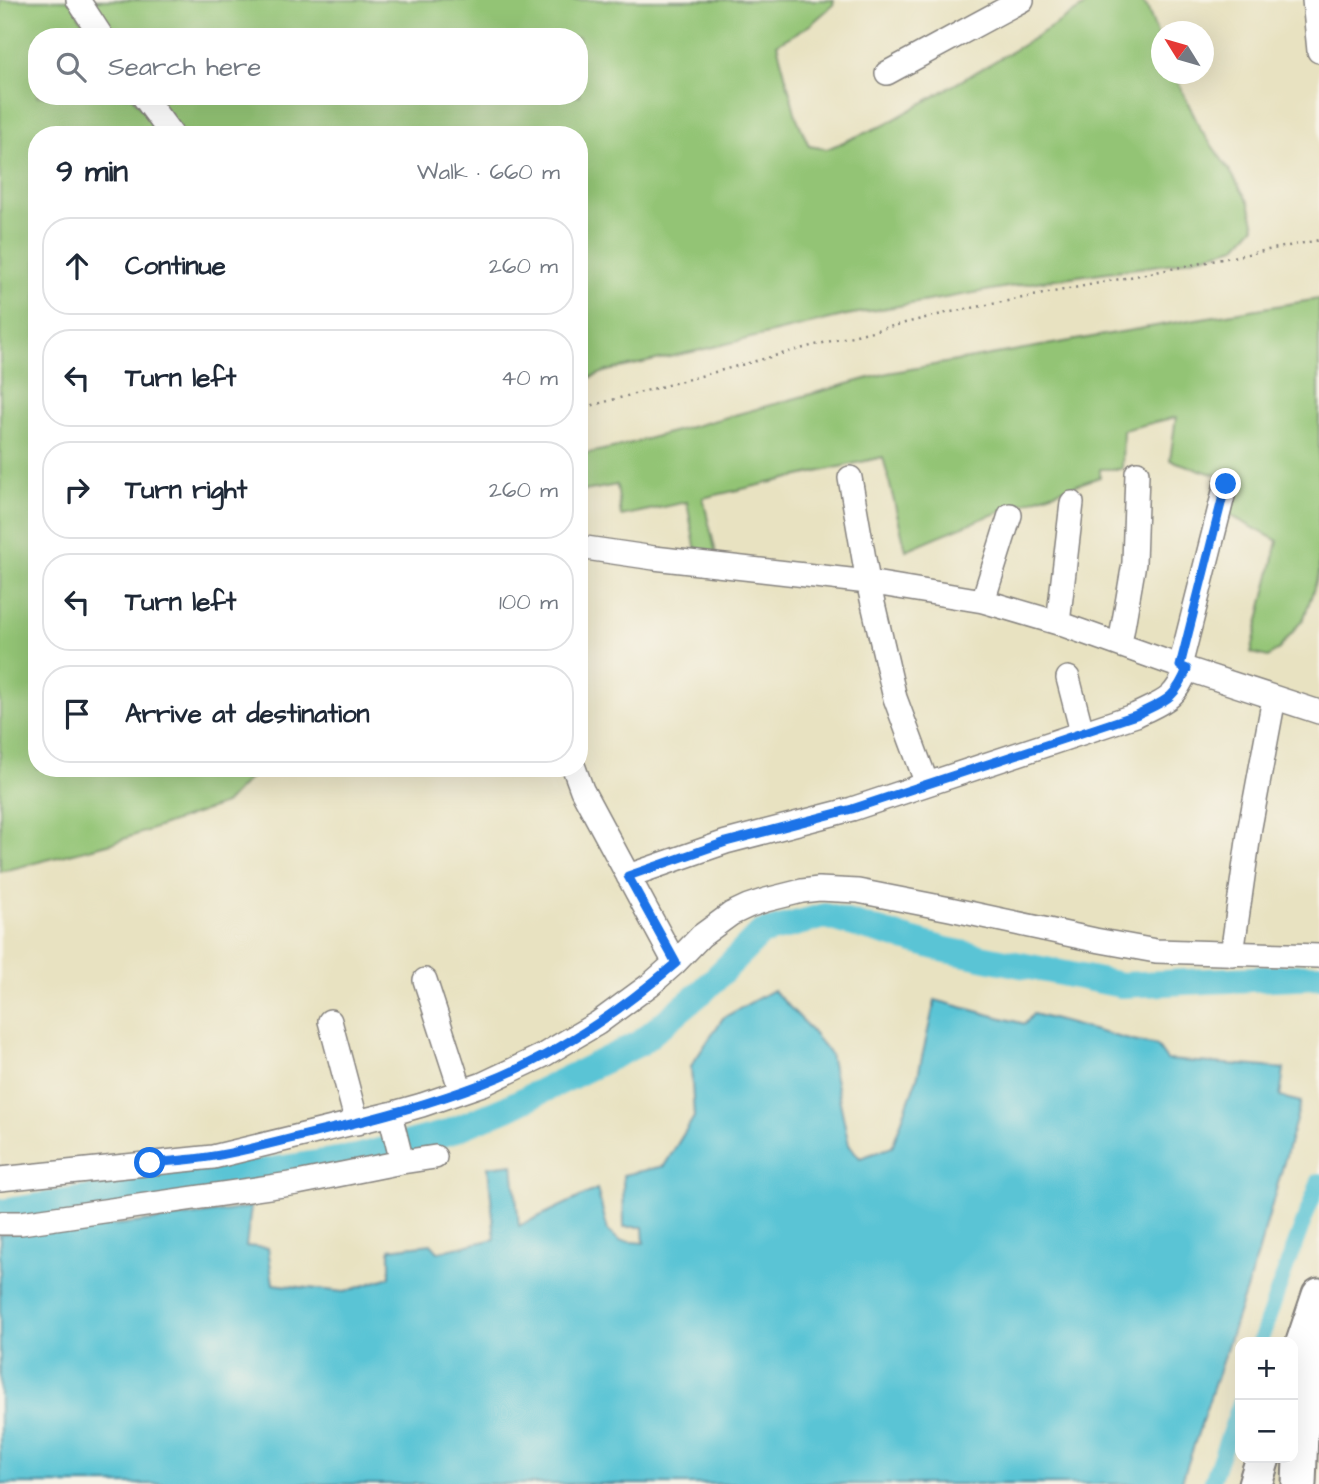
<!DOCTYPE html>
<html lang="en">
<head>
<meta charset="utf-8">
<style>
	:root { --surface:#fff; --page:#f2f2f3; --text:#1f2937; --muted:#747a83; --line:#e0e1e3 }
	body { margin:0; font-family:"Architects Daughter",sans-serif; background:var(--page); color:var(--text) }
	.controls { position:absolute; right:21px; bottom:21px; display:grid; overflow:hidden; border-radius:14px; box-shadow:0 7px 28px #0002 }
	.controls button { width:63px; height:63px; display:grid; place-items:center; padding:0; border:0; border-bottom:2px solid var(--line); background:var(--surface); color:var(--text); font:35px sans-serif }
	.compass { position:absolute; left:1151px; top:21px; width:63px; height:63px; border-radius:50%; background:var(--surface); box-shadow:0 7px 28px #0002; rotate:307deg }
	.stop { position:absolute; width:21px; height:21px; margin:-16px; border:5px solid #1a73e8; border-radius:50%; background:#fff }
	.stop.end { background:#1a73e8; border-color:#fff; box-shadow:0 2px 7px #0008 }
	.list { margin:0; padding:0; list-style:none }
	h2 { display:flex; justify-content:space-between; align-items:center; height:91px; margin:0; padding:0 28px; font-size:30px }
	h2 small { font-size:23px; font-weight:400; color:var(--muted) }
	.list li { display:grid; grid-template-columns:46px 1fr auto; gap:21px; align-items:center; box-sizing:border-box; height:98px; margin:0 14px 14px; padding:0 14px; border:2px solid var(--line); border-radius:28px }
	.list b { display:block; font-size:26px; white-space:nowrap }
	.list em { font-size:23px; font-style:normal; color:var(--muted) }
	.icon { flex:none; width:38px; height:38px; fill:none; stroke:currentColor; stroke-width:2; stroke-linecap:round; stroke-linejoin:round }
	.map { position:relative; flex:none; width:1319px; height:1484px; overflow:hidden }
	.search { position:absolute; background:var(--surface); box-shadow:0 7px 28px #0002; left:28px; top:28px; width:560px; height:77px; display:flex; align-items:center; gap:18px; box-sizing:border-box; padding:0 24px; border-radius:28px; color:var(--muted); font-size:26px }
	.panel { position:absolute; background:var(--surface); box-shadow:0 7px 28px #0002; left:28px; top:126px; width:560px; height:651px; border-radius:28px }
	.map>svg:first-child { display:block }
	.green { fill:#93c474; stroke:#5a7358; stroke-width:2 }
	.water { fill:#5ac4d5; stroke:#3e7388; stroke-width:2 }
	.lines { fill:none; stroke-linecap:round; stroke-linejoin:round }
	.canal { stroke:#5ac4d5; stroke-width:16 }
	.river { stroke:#5ac4d5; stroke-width:26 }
	.minor-casing { stroke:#85827e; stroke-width:26 }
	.highway-casing { stroke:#85827e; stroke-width:37 }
	.path { stroke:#85827e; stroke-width:2.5; stroke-dasharray:2 5; stroke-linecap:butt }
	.minor { stroke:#fff; stroke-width:23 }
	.highway { stroke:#fff; stroke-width:33 }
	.route { stroke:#1a73e8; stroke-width:9 }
</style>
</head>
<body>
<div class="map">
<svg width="1319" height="1484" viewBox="0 0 1319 1484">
	<rect width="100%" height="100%" fill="#f7f3e8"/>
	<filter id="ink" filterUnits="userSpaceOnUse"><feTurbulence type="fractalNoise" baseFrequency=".0143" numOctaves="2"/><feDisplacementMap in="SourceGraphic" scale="14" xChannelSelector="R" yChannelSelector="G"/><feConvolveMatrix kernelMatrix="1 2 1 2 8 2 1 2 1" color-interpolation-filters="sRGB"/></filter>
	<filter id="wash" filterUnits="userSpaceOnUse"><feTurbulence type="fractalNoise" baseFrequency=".00686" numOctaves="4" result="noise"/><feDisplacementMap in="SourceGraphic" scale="28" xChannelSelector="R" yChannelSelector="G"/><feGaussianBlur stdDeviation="1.57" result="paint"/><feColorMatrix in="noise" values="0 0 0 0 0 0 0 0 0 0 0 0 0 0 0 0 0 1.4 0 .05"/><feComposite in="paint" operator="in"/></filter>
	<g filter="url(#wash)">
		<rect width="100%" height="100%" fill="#e8e2c1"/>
		<path class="green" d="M0 0H70L91 37H37V96H132L162 135H37V768H259L225 804 112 843 0 872Z
			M87 0H834L833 5 810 25 777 44 796 116 809 146 827 149 886 124 1021 46 1094 0H1140L1147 7 1161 44 1162 74H1174L1201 130 1230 171 1249 203 1255 226 1236 247 1175 263 1048 280 847 315 705 349 607 371 579 382V135H180L150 96H579V37H109Z
			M1319 299V573L1304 618 1279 649 1268 657 1251 653 1278 541 1224 512 1231 480 1170 460 1176 417 1123 430 1122 469H1100V477C1034 498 970 522 906 550L883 457 703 498 716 553 696 552 687 502 621 516 617 485 579 492V455L617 447 888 373 1184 321Z"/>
		<path class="water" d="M773 990 803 1021 830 1054 849 1145 860 1158 892 1147 918 1075 935 1000 1025 1024 1033 1014 1133 1041 1157 1046 1167 1060 1255 1066 1284 1069 1280 1097 1301 1102 1258 1254 1181 1484H0V1234C84 1229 168 1221 251 1207L246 1246 268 1248 273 1284 344 1292 390 1277V1249L431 1244 438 1252 495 1239 488 1167 513 1164 519 1226 597 1189 608 1231 620 1241 644 1243 643 1227H624L623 1175 664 1166 694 1117 691 1066 723 1018Z"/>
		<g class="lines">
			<path class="canal" d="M1260 1342 1282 1279 1319 1181
				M1211 1484 1240 1403"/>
			<path class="river" d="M0 1212 356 1157 447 1133 507 1108 640 1043 705 989 761 933 825 916 946 950 1121 985 1319 976"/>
		</g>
	</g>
	<g filter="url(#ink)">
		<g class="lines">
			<defs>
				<path id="minor" d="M78 0 102 37
					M1314 0 1319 51
					M887 73 1022 0
					M143 96 172 135
					M850 478 868 582 895 698 927 784
					M579 547 654 558 868 582 983 601 1058 623 1187 669 1319 712
					M983 601 1010 515
					M1058 623 1072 503
					M1120 644 1134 563 1137 473
					M1180 666 1226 484
					M1068 678 1082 732
					M574 768 582 790 675 963
					M628 876 726 842 852 809 1136 715C1164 701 1174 701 1187 669
					M1232 954 1250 827 1274 698
					M425 980 461 1091
					M330 1021 357 1123
					M390 1114 402 1162
					M0 1179 213 1157 390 1114 422 1105 483 1084 542 1056 598 1023 651 984 675 963 701 936 731 914 748 906 766 900 802 891 819 889 858 891 950 909 1095 940 1156 951 1319 956
					M0 1223H21L297 1183 402 1162 435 1157"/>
				<path id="highway" d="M1293 1372 1319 1295
					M1255 1484 1263 1458
					M1299 1484 1301 1433 1314 1367 1319 1352"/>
			</defs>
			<use href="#minor" class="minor-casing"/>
			<use href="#highway" class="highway-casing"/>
			<path class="path" d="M579 409 811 346 946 313 1319 240"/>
			<use href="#minor" class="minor"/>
			<use href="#highway" class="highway"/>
		</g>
	</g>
	<g class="lines" filter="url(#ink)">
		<path class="route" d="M150 1163C172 1161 193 1160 214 1156 249 1150 284 1140 318 1132 374 1119 429 1104 482 1084 554 1057 618 1013 676 963L628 876 726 842 852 809 1136 715C1164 701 1174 701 1187 669L1180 666 1226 484"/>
	</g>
</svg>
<div class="controls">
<button>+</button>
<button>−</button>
</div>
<svg class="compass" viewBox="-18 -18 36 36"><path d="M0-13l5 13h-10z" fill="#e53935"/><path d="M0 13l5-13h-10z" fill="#747a83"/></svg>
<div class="stop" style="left:150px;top:1163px"></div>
<div class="stop end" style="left:1226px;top:484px"></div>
<div class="search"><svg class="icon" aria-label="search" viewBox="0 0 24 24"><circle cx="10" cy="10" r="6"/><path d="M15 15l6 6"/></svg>Search here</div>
<section class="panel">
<h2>9 min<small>Walk · 660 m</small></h2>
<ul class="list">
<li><svg class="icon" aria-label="ahead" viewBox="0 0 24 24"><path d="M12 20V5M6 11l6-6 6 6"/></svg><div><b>Continue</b></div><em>260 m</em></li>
<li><svg class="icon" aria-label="left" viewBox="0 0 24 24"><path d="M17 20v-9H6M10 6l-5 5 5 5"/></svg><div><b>Turn left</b></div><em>40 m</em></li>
<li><svg class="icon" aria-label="right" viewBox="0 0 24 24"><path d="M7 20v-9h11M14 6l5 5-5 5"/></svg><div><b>Turn right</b></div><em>260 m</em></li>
<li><svg class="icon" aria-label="left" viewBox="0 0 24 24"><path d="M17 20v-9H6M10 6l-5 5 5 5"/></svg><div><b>Turn left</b></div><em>100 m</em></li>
<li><svg class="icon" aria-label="arrive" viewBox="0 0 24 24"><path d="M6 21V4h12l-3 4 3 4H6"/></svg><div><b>Arrive at destination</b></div></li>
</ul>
</section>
</div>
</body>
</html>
